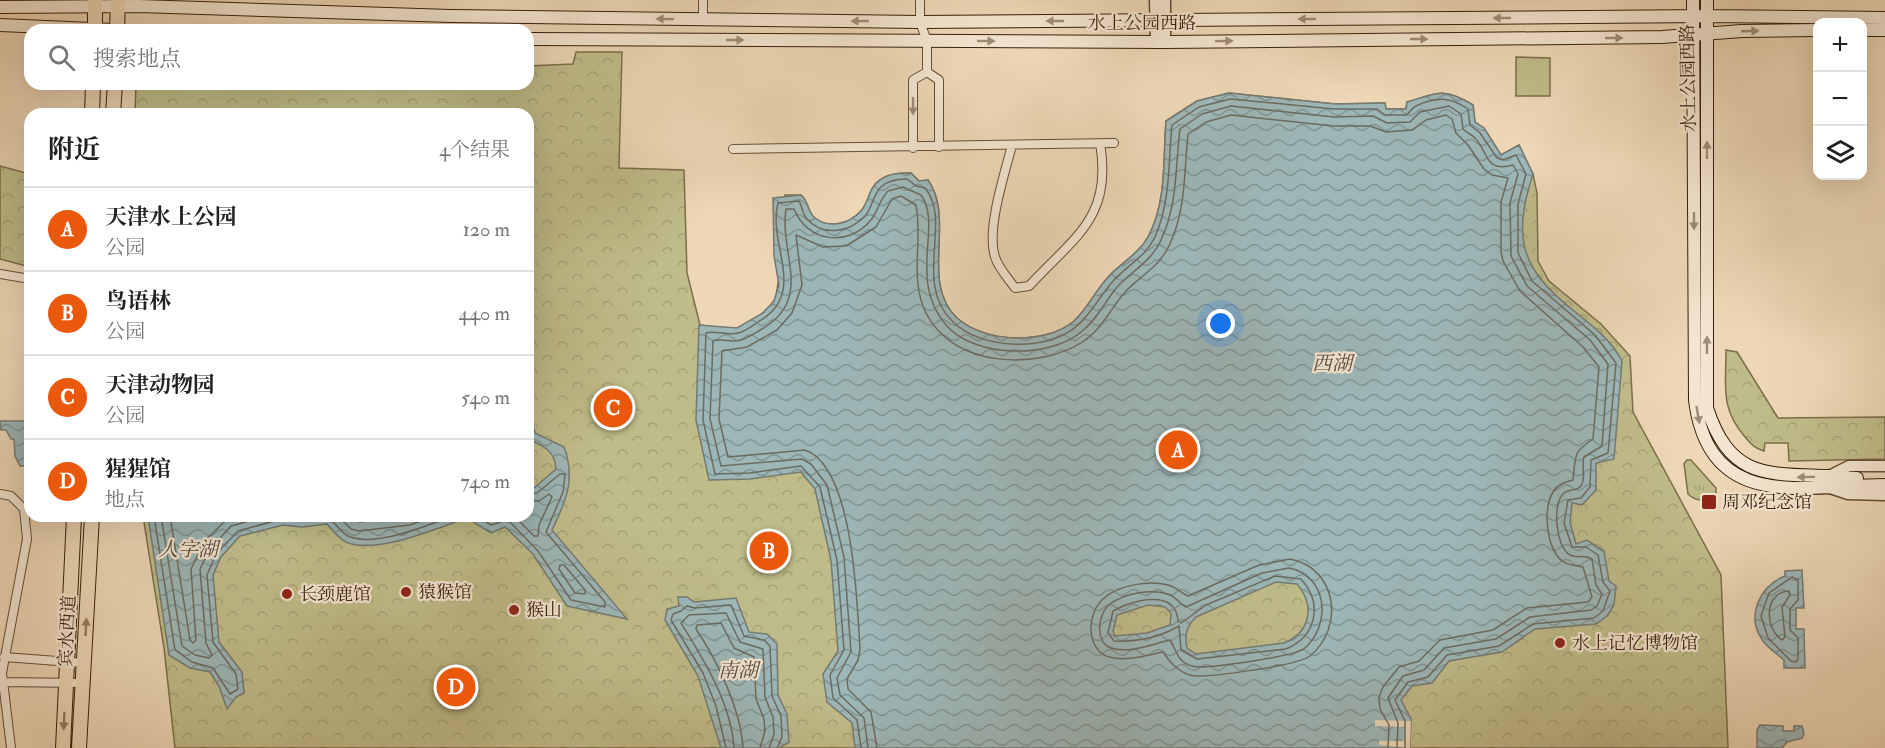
<!DOCTYPE html>
<html lang="zh">
<head>
<meta charset="utf-8">
<style>
	:root { --surface:#fff; --page:#f6f6f6; --text:#222; --muted:#767676; --line:#e0e0e0; --accent:#ea580c }
	body { margin:0; font-family:"IM FELL Double Pica","Noto Serif SC",serif; background:var(--page); color:var(--text) }
	.controls { position:absolute; right:18px; top:18px; display:grid; overflow:hidden; border-radius:12px; box-shadow:0 6px 24px #0002 }
	.controls button { width:54px; height:54px; display:grid; place-items:center; padding:0; border:0; border-bottom:2px solid var(--line); background:var(--surface); color:var(--text); font:30px sans-serif }
	.you { position:absolute; left:1221px; top:324px; width:21px; height:21px; margin:-15px; border:4px solid #fff; border-radius:50%; background:#1a73e8; box-shadow:0 0 0 9px #1a73e833 }
	.badge { display:grid; place-items:center; width:39px; height:39px; border-radius:50%; background:var(--accent); color:#fff; font-size:20px; font-weight:700 }
	.pin { position:absolute; translate:-50% -50%; border:3px solid #fff; box-shadow:0 2px 6px #0006 }
	.list { margin:0; padding:0; list-style:none }
	h2 { display:flex; justify-content:space-between; align-items:center; height:78px; margin:0; padding:0 24px; font-size:26px }
	h2 small { font-size:20px; font-weight:400; color:var(--muted) }
	.list li { display:grid; grid-template-columns:39px 1fr auto; gap:18px; align-items:center; box-sizing:border-box; height:84px; padding:0 24px; border-top:2px solid var(--line) }
	.list b { display:block; font-size:22px; white-space:nowrap }
	.list p { margin:0; font-size:20px; white-space:nowrap; color:var(--muted) }
	.list em { font-size:20px; font-style:normal; color:var(--muted) }
	.icon { flex:none; width:33px; height:33px; fill:none; stroke:currentColor; stroke-width:2; stroke-linecap:round; stroke-linejoin:round }
	.map { position:relative; flex:none; width:1885px; height:748px; overflow:hidden }
	.search { position:absolute; background:var(--surface); box-shadow:0 6px 24px #0002; left:24px; top:24px; width:510px; height:66px; display:flex; align-items:center; gap:15px; box-sizing:border-box; padding:0 21px; border-radius:18px; color:var(--muted); font-size:22px }
	.panel { position:absolute; background:var(--surface); box-shadow:0 6px 24px #0002; left:24px; top:108px; width:510px; height:414px; border-radius:18px }
	.map>svg:first-child { display:block }
	.grass { fill:url(#grass-tufts); stroke:#7c6e49; stroke-width:1.5 }
	.park { fill:url(#park-crowns); stroke:#7c6e49; stroke-width:1.5 }
	.pitch { fill:#bfbc89; stroke:#7c6e49; stroke-width:1.5 }
	.water { fill:url(#water-waves); stroke:#757a72; stroke-width:1.5; fill-rule:evenodd }
	.pier { fill:#edd7b6 }
	.lines { fill:none; stroke-linecap:round; stroke-linejoin:round }
	.shore { stroke:#6b6b60; stroke-width:1.5 }
	.minor-casing { stroke:#664d34; stroke-width:10 }
	.tertiary-casing { stroke:#664d34; stroke-width:13 }
	.secondary-casing { stroke:#391f09; stroke-width:14 }
	.primary-casing { stroke:#391f09; stroke-width:16 }
	.minor { stroke:#f3e5d0; stroke-width:8 }
	.tertiary { stroke:#f3e5d0; stroke-width:10 }
	.secondary { stroke:#f3e5d0; stroke-width:12 }
	.primary { stroke:#edd7b6; stroke-width:14 }
	.oneway { fill:#9f8c76 }
	.oneway2 { fill:#937b60 }
	.poi-dot { fill:#8f2418; stroke:#f3e5d0; stroke-width:2 }
	.labels { text-anchor:middle; stroke-width:4.5; stroke-linejoin:round; paint-order:stroke }
	.street-label { font-size:18px; fill:#391f09; stroke:#f3e5d0 }
	.poi-label { font-size:18px; fill:#391f09; stroke:#f3e5d0; text-anchor:start }
	.water-label { font-size:20px; font-style:italic; fill:#574d3e; stroke:#f3e5d0 }
</style>
</head>
<body>
<div class="map">
<svg width="1885" height="748" viewBox="0 0 1885 748">
	<defs>
		<pattern id="grass-tufts" width="24" height="20" patternUnits="userSpaceOnUse" patternTransform="scale(1.5)"><rect width="24" height="20" fill="#bfbc89"/><path d="M3 7l-1-3M5 7V3M7 7l1-3M15 17l-1-3M17 17v-4M19 17l1-3" fill="none" stroke="#a5a175"/></pattern>
		<pattern id="park-crowns" width="20" height="18" patternUnits="userSpaceOnUse" patternTransform="scale(1.5)"><rect width="20" height="18" fill="#bfbc89"/><path d="M2 6a3 3 0 1 1 6 0M12 15a3 3 0 1 1 6 0" fill="none" stroke="#a5a175"/></pattern>
		<pattern id="water-waves" width="16" height="10" patternUnits="userSpaceOnUse" patternTransform="scale(1.5)"><rect width="16" height="10" fill="#9db7b8"/><path d="M0 5q4-4 8 0t8 0" fill="none" stroke="#819494"/></pattern>
	</defs>
	<rect width="100%" height="100%" fill="#edd7b6"/>
	<filter id="stains"><feTurbulence type="fractalNoise" baseFrequency=".00333" numOctaves="4"/><feColorMatrix values="0 0 0 0 .2 0 0 0 0 .09 0 0 0 0 .02 0 0 0 .5 -.17"/></filter>
	<radialGradient id="worn" r=".72"><stop offset=".6" stop-color="#630" stop-opacity="0"/><stop offset="1" stop-color="#630" stop-opacity=".3"/></radialGradient>
	<path class="grass" d="M1687 460H1691L1716 488V494C1707 502 1696 502 1688 494L1684 464Z"/>
	<path class="park" d="M576 52H622L619 168 684 170 687 273 700 325C710 326 726 330 737 328 749 325 767 311 774 301 781 288 783 215 785 195H801C809 201 807 212 815 218 829 229 849 224 861 211 869 202 869 187 880 180 889 173 901 173 911 173L919 181 928 180C956 220 919 282 957 318 985 343 1044 345 1073 322 1088 309 1096 289 1110 275 1123 262 1139 253 1148 237 1167 202 1163 159 1166 121L1197 101 1229 93 1335 104 1385 103 1386 109H1406L1407 102C1438 93 1444 87 1473 105L1475 122 1484 128 1501 155 1519 145 1533 174 1537 193 1538 261 1549 281 1601 324 1630 356 1633 412 1721 575 1728 748H175L164 648 143 516H528V114H135L136 84H528V66L573 64Z
		M0 166 30 174V267L0 259Z
		M1726 350 1737 352 1778 418 1885 417V459L1789 461 1788 443H1765L1764 451C1754 448 1751 444 1745 437 1720 408 1726 387 1726 350Z"/>
	<path class="pitch" d="M1516 57 1550 58V96H1516Z"/>
	<path class="water" d="M1229 93 1335 104 1385 103 1386 109H1406L1407 102C1438 93 1444 87 1473 105L1475 122 1484 128 1501 155 1519 145 1533 174C1512 239 1521 269 1574 311 1593 326 1611 340 1622 361L1614 459 1596 463V490L1582 505 1572 503 1570 522 1576 544 1587 540 1604 551 1609 581 1616 586 1614 605 1607 616 1596 624 1535 629 1502 652 1449 661 1432 683 1412 686 1401 700 1411 719 1410 748H855L852 723 827 702 823 674 838 651 831 560 815 489 801 472 750 479 709 480 696 420 699 325 737 328 763 313 774 301 779 285 774 256 773 198 801 195C809 201 807 212 815 218 829 229 849 224 861 211 869 202 869 187 880 180 889 173 901 173 911 173L919 181 928 180C956 220 919 282 957 318 985 343 1044 345 1073 322 1088 309 1096 289 1110 275 1123 262 1139 253 1148 237 1167 202 1163 159 1166 121L1197 101ZM1276 582 1297 584C1315 605 1311 632 1284 643L1196 654 1187 648C1184 635 1187 626 1196 617ZM1148 605 1165 607 1171 613 1170 625 1147 633 1115 636 1113 631 1117 615Z
		M528 407 535 433 564 447C576 479 566 501 552 530L627 619 567 606 533 554 505 527 491 533 467 518C439 527 373 557 344 541 338 537 332 530 327 524L302 527 283 525 240 536 221 557 213 575 219 642 242 672 244 693 236 697 227 709 219 686 210 672 190 668 169 655 148 516H528V488H534L556 469C555 450 543 446 528 439Z
		M0 421H30V466H20L15 456 14 439H11L6 430H1Z
		M1802 570 1804 608H1796V629H1804L1805 668H1784V660C1777 654 1768 648 1763 641 1745 616 1760 586 1785 576V571Z
		M678 597H687L694 602 736 598 749 632 767 634 777 644 778 695 787 714 789 742 779 748H721L698 676 665 620 667 609 679 606Z
		M1760 725 1783 726V731H1794V726H1802L1804 734 1802 738 1787 742 1782 748H1757V730Z"/>
	<path class="pier" d="M1375 720 1411 721 1410 748 1379 745V741H1404L1405 727 1375 726Z"/>
	<g class="lines">
		<path class="shore" d="M154 516 175 650 192 662 213 668 230 694 238 689 236 674 213 642 207 575 216 554 238 531 282 519 327 518C336 522 340 532 348 536 375 548 428 525 453 516
			M161 516 182 646 195 655 209 658 212 655 206 643 200 569 210 549 231 526 268 516
			M170 516 190 640 193 643 196 640 191 569 204 542 230 516
			M338 516 351 529 359 531 410 525 435 516
			M350 516 360 522 408 516
			M476 516 491 525 504 521 510 522 538 551 571 600 605 607V602L546 532 563 492 565 474H560L537 493 528 494
			M514 516 534 536H538L539 525 552 497 549 494 539 501H528
			M1290 559C1337 568 1345 627 1310 656 1299 665 1204 679 1190 675 1177 671 1170 662 1163 652 1147 655 1125 662 1109 657 1085 649 1087 613 1103 599 1118 585 1149 580 1168 585 1176 587 1181 593 1188 596L1259 565Z
			M560 565H564L585 590V594L575 593 559 569Z
			M1289 568C1327 575 1332 624 1305 648 1297 656 1204 670 1192 666 1177 662 1177 651 1170 640 1153 644 1128 654 1111 648 1094 642 1098 613 1110 604 1125 593 1150 589 1168 594 1175 596 1180 604 1186 607L1262 573Z
			M1275 576 1301 579C1323 603 1317 636 1286 649L1197 659 1181 650 1179 626C1160 637 1136 642 1114 641L1108 633 1113 611C1132 600 1176 588 1178 621L1181 623 1206 605Z
			M1792 577 1798 580V600L1790 609V630L1798 638V659L1796 662 1791 661 1768 638 1761 616 1769 593Z
			M1789 591 1790 595 1782 607 1785 637 1782 640C1764 628 1764 592 1789 591Z
			M726 748 716 706 703 673 671 620 673 614 681 611 687 606 695 608 731 605 744 636 764 640 770 646 772 696 781 716 782 737 777 748
			M734 748C731 703 704 660 681 623L689 615 726 613 740 642 763 649 765 697 773 717 774 734 769 748
			M743 748C741 710 717 660 696 629L697 625 721 623 734 648 754 657 756 699 764 719 765 731 760 748
			M861 748 857 720 833 698 830 675 844 650 837 560 820 487 801 466 750 473 715 474 703 420 706 333C716 330 728 336 738 333 745 332 752 326 758 322 809 293 767 245 778 203L799 201C802 206 803 214 806 218 822 237 849 233 865 216 872 208 873 195 881 187 888 180 898 179 907 179L916 186 925 188C953 221 912 283 953 322 982 350 1047 352 1077 326 1092 313 1101 294 1114 280 1128 265 1146 256 1155 237 1171 200 1168 164 1172 125L1199 107 1230 99 1334 109H1377L1385 115H1406C1411 112 1411 108 1416 106 1436 96 1451 97 1468 109L1470 125 1480 133 1497 158 1503 160 1516 155 1526 174 1518 204V253L1532 281 1595 335 1616 363 1608 453 1591 460 1590 487 1581 498 1568 500 1564 523 1572 547H1586L1598 555 1603 582 1610 591 1603 611 1594 618 1533 624 1499 646 1447 655 1428 677 1408 682 1395 700 1405 721V748
			M868 748 864 718 840 695 837 678 851 652 844 557 827 485 811 464 802 459 721 466 710 419 713 341C722 338 732 343 741 340 748 338 755 333 762 329 814 299 779 254 786 209H794C807 242 848 248 871 220 878 211 880 199 888 191L903 187 921 195C943 225 907 280 946 325 974 358 1049 359 1081 332 1097 320 1105 301 1118 286 1133 270 1152 261 1161 240 1178 204 1175 168 1180 129L1202 114 1231 106 1334 117 1373 116 1387 123 1410 122 1420 112 1449 106 1461 114 1463 129C1467 133 1471 134 1475 138 1489 153 1485 173 1513 165L1518 174 1510 203 1511 256 1527 286 1590 340 1608 364 1602 446 1584 457C1581 466 1586 476 1582 484 1579 492 1568 488 1563 494 1552 505 1556 548 1570 555 1578 559 1584 554 1592 559L1596 585 1602 594 1597 606 1591 610 1530 617 1496 639 1444 648 1424 670 1403 676 1388 698 1398 723 1397 748
			M877 748 871 712 848 689 847 679 858 660 860 649C857 604 854 467 805 450L728 457 719 419 722 351 747 347 777 330 792 313 802 285 796 235 823 247 846 246 876 227 892 199 901 196 916 205C923 241 909 279 926 313 953 368 1039 371 1084 341 1102 329 1111 308 1125 292 1140 276 1159 267 1169 246 1186 211 1184 173 1188 134L1206 122 1231 115 1333 126H1370L1386 132 1412 130 1426 120 1446 115 1452 119 1456 133 1468 145 1484 169 1492 175 1508 178 1501 202V251L1503 261 1520 291 1583 347 1599 367 1593 439C1572 453 1576 456 1573 480 1565 482 1558 484 1553 492 1543 509 1546 546 1561 560 1568 566 1576 565 1583 567L1592 597 1588 602 1527 608 1493 630 1440 640 1419 661 1399 667 1383 687 1379 697 1380 709 1389 725 1388 748"/>
		<defs>
			<path id="minor" d="M920 0V22L927 41V72
				M703 20V0
				M927 72 939 80V147
				M1012 145C1005 173 986 229 995 257 999 269 1008 278 1015 288L1029 286C1074 237 1113 218 1100 143
				M913 148V80L927 72
				M733 149 1114 143
				M0 274 30 279
				M0 494 11 496 24 509 27 539 2 673 11 748
				M4 657 84 663
				M2 682 82 683"/>
			<path id="tertiary" d="M1155 0 1156 42
				M1165 0V42
				M1829 476 1849 466H1885
				M1830 488 1848 494 1885 495"/>
			<path id="secondary" d="M1693 0 1695 400C1709 513 1804 485 1885 485
				M1707 0V408C1730 478 1765 474 1829 476 1838 477 1847 478 1857 478
				M0 7 138 6 451 16 920 22 1707 16 1885 18
				M0 25 115 30
				M1862 30H1885
				M528 39 1165 42 1662 37 1742 31 1818 30"/>
			<path id="primary" d="M95 30V0
				M117 30 118 0
				M92 114 93 84
				M113 114 115 84
				M63 748 74 516
				M79 748 92 516"/>
		</defs>
		<use href="#minor" class="minor-casing"/>
		<use href="#tertiary" class="tertiary-casing"/>
		<use href="#secondary" class="secondary-casing"/>
		<use href="#primary" class="primary-casing"/>
		<use href="#minor" class="minor"/>
		<use href="#tertiary" class="tertiary"/>
		<use href="#secondary" class="secondary"/>
		<use href="#primary" class="primary"/>
	</g>
	<defs><path id="oneway-solid" d="M-6-.8H1V-3.2L6.5 0L1 3.2V.8H-6Z" transform="scale(1.5)"/></defs>
	<g class="oneway">
		<use href="#oneway-solid" transform="translate(1502 18) rotate(180)"/>
		<use href="#oneway-solid" transform="translate(665 19) rotate(-179)"/>
		<use href="#oneway-solid" transform="translate(1307 19) rotate(180)"/>
		<use href="#oneway-solid" transform="translate(860 21) rotate(-180)"/>
		<use href="#oneway-solid" transform="translate(1055 21) rotate(180)"/>
		<use href="#oneway-solid" transform="translate(1750 31) rotate(-2)"/>
		<use href="#oneway-solid" transform="translate(1614 38)"/>
		<use href="#oneway-solid" transform="translate(1419 39)"/>
		<use href="#oneway-solid" transform="translate(735 40)"/>
		<use href="#oneway-solid" transform="translate(986 41)"/>
		<use href="#oneway-solid" transform="translate(1224 41) rotate(-1)"/>
		<use href="#oneway-solid" transform="translate(913 106) rotate(90)"/>
		<use href="#oneway-solid" transform="translate(1707 150) rotate(-90)"/>
		<use href="#oneway-solid" transform="translate(1694 221) rotate(90)"/>
		<use href="#oneway-solid" transform="translate(1707 345) rotate(-90)"/>
		<use href="#oneway-solid" transform="translate(1698 415) rotate(80)"/>
		<use href="#oneway-solid" transform="translate(1806 477) rotate(179)"/>
	</g>
	<g class="oneway2">
		<use href="#oneway-solid" transform="translate(86 627) rotate(-87)"/>
		<use href="#oneway-solid" transform="translate(64 721) rotate(93)"/>
	</g>
	<g class="poi-dot">
		<rect x="1701" y="494" width="16" height="16" rx="3"/>
		<circle cx="406" cy="592" r="6"/>
		<circle cx="287" cy="594" r="6"/>
		<circle cx="514" cy="610" r="6"/>
		<circle cx="1560" cy="643" r="6"/>
	</g>
	<g class="labels">
		<g class="street-label">
			<text x="1142" y="29">水上公园西路</text>
			<text transform="translate(1688 78) rotate(-91)" y="6">水上公园西路</text>
			<text transform="translate(67 631) rotate(-87)" y="6">宾水西道</text>
		</g>
		<g class="poi-label">
			<text x="1722" y="508">周邓纪念馆</text>
			<text x="418" y="598">猿猴馆</text>
			<text x="299" y="600">长颈鹿馆</text>
			<text x="526" y="616">猴山</text>
			<text x="1572" y="649">水上记忆博物馆</text>
		</g>
		<g class="water-label">
			<text x="1332" y="370">西湖</text>
			<text x="188" y="556">人字湖</text>
			<text x="738" y="677">南湖</text>
		</g>
	</g>
	<rect width="100%" height="100%" filter="url(#stains)"/>
	<rect width="100%" height="100%" fill="url(#worn)"/>
</svg>
<div class="controls">
<button>+</button>
<button>−</button>
<button><svg class="icon" aria-label="layers" viewBox="0 0 24 24"><path d="M12 4l9 5-9 5-9-5zM3 14l9 5 9-5"/></svg></button>
</div>
<div class="you"></div>
<div class="pin badge" style="left:1178px;top:450px">A</div>
<div class="pin badge" style="left:769px;top:551px">B</div>
<div class="pin badge" style="left:613px;top:408px">C</div>
<div class="pin badge" style="left:456px;top:687px">D</div>
<div class="search"><svg class="icon" aria-label="search" viewBox="0 0 24 24"><circle cx="10" cy="10" r="6"/><path d="M15 15l6 6"/></svg>搜索地点</div>
<section class="panel">
<h2>附近<small>4个结果</small></h2>
<ul class="list">
<li><span class="badge">A</span><div><b>天津水上公园</b><p>公园</p></div><em>120 m</em></li>
<li><span class="badge">B</span><div><b>鸟语林</b><p>公园</p></div><em>440 m</em></li>
<li><span class="badge">C</span><div><b>天津动物园</b><p>公园</p></div><em>540 m</em></li>
<li><span class="badge">D</span><div><b>猩猩馆</b><p>地点</p></div><em>740 m</em></li>
</ul>
</section>
</div>
</body>
</html>
